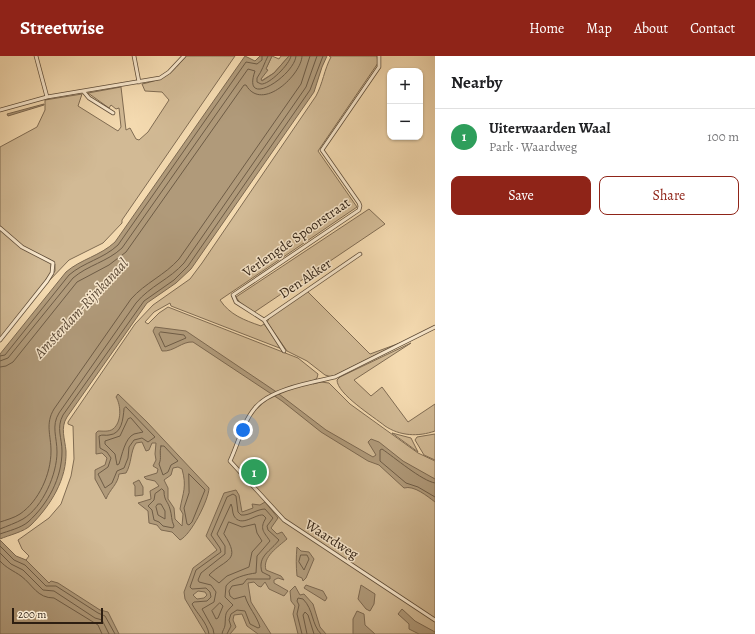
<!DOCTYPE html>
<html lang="en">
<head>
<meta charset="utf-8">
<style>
	:root { --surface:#fff; --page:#f6f6f6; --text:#202124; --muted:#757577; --line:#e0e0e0; --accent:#8f2418 }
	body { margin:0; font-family:Alegreya,serif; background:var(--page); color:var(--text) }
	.controls { position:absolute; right:12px; top:12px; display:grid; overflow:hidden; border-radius:8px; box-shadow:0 1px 3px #0004 }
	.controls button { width:36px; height:36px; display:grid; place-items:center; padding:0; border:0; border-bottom:1px solid var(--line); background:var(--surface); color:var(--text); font:20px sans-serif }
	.scale { position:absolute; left:12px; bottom:10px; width:91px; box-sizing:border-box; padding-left:4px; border:2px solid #2d1e11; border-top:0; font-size:11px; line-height:14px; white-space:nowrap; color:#2d1e11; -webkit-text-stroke:3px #f8e7cc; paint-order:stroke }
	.you { position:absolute; left:243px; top:374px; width:14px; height:14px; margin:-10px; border:3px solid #fff; border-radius:50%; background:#1a73e8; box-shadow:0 0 0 6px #1a73e833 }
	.badge { display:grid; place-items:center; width:26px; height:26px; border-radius:50%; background:var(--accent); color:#fff; font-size:13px; font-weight:700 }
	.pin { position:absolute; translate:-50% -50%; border:2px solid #fff; box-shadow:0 1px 4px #0006 }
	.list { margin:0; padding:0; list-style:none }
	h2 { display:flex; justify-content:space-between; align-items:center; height:52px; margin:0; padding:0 16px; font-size:17px }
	h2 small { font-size:13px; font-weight:400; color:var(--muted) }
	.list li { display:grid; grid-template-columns:26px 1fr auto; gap:12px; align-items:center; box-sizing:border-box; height:56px; padding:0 16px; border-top:1px solid var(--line) }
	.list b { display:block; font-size:15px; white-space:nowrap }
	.list p { margin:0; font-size:13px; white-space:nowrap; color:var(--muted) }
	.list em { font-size:13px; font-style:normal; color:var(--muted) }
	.actions { display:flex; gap:8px; padding:12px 16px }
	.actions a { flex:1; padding:9px 0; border:1px solid var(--accent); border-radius:8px; text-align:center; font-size:14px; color:var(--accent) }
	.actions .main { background:var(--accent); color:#fff }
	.map { position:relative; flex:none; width:435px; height:578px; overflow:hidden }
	header { display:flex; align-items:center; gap:24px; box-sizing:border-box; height:56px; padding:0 20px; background:var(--accent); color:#fff }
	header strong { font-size:19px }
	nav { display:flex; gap:22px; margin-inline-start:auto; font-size:14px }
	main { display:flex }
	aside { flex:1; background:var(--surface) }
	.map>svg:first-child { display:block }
	.green { fill:#d2ba95; stroke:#806c53 }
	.water { fill:#b09a7a; stroke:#7c6850; fill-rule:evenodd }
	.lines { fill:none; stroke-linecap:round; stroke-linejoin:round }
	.shore { stroke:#6e5c46; stroke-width:1 }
	.minor-casing { stroke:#5f4d39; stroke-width:4.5 }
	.minor { stroke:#f8e7cc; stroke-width:3 }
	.labels { text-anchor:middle; stroke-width:3; stroke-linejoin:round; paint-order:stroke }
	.street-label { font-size:14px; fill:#2d1e11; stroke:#f8e7cc }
	.water-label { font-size:15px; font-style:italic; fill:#5b4936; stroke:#f8e7cc }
</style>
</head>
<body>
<header>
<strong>Streetwise</strong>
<nav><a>Home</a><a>Map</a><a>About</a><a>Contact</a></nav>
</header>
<main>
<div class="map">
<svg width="435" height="578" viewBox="0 0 435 578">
	<rect width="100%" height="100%" fill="#f4dab0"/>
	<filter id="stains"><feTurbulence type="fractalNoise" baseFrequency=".005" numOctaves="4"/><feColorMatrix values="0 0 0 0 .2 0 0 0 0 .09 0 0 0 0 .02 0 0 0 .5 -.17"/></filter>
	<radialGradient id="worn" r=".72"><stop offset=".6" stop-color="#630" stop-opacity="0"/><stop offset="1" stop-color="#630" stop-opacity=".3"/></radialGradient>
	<path class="green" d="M186 0H235L122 164V167L103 187 69 204 47 227 55 215V208L51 204 22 190 0 170V91L37 71 45 54V44L82 38 78 50 118 75 121 71 119 52 116 53 111 49 109 52 88 37 121 31 126 74 130 72 136 83 139 84 148 76 169 44 162 36 145 35 142 28C165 23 171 18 186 0Z
		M272 0 279 3 281 0H289L274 17 261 25V23Z
		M329 0H377L378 7 318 95 357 151 220 244C230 259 244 264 261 270L264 268 282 293 171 250 170 247 154 256 145 266 148 268 159 257 168 251 298 302 318 318 317 322 312 326 313 328 321 326 329 327 350 348 418 397 435 405V423L430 421 435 425V578H96L26 504 29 500 22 493 18 484 49 462 61 448 71 420 74 403 73 370 68 368V366L135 268 153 249 190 223 202 207 316 40C323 27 324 14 331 1Z
		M369 153 385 168 253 257 240 247 236 241Z
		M0 173 19 190 51 207V218L0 282Z
		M307 235 370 298 400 287 332 321 325 319 307 305 287 295 267 266 270 261Z
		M411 287 354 324 371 340 382 331 408 366 435 348V375C418 381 400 380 385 370 374 361 337 338 337 324L340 321Z
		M392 377 411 382 418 396Z
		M435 378V404L424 399 415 384 417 381Z"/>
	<path class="water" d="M245 0 255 5 260 0H272L266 13 268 14 261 23 262 25 274 17 289 0H327L322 11 314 36 191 213 176 227 147 247 67 361C60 372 65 383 66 395 67 423 51 449 31 469 24 476 9 479 0 483V298L66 216C81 203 100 200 115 186Z
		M44 48V49L8 60 7 58Z
		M155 271 186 275 275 335 326 374 373 401 376 399 368 386 371 383 379 386 403 405 435 423V446C427 440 414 429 404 432L379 409 368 405 321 376 282 345 193 286C182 285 174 296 162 295L153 275Z
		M118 338 147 366 209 432C209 443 191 479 180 484L172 476 161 474 157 469 149 467 148 455 138 447 151 443 150 435 159 430 155 425 146 423 144 421 157 417 158 413 153 410 156 404 155 398 156 387H152L149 394 146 395 142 386 136 387C130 396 132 407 126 417L119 418C118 428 110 433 106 443L95 423V414L105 409 107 402 102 397 96 398V377L98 375C103 375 109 376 113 373 122 366 121 349 116 341ZM178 411 182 413C187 431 183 436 180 453L183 458 182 470 175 463 174 452 168 443V432L164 424 171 419 173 412Z
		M139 424 143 431V439L135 440V430L133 427Z
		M236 434 239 439 242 456 253 452 252 448 260 449 265 446 278 462 271 472 277 478 282 476 287 483C278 491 262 501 266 514L281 520 284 524 278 522 274 524V527L288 535 284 540 269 533 265 526 261 531 258 530 254 526 248 527 251 546 271 578H258L247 570 242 558 234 559 233 564 236 571 230 578H206L185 543 184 536 193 512 217 494 206 480 224 437ZM198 535 205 536 207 539 204 542 197 543 193 539Z
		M0 484 16 500 26 504 49 527 51 525 58 527 100 554 108 556 119 578H0Z
		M297 491 301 495 309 496 314 503 306 522 303 525 302 522 297 520C296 510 296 501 297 491Z
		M306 529 323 535 327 542 325 545 304 532Z
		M361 529 375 538 374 548 370 555 366 553 358 543Z
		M295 530 300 539 304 538 313 548 320 571 326 578H298L293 558 295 550 291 545 290 535Z
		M402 553 415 565 435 576V578H419L409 573V568L398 558Z
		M357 555 364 558 365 569 375 578H353V563Z"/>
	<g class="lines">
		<path class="shore" d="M268 0C264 8 262 15 257 22V26L261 28C269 29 290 8 291 0
			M161 276 184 279 186 282 165 291 159 278Z
			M0 300 5 299 69 219C84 206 103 203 118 189L246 6 257 8 262 4V0
			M0 305 8 302 73 222C88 209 107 206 122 192L248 13 255 15C241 55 295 19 296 0
			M0 311 6 310 13 306 77 226 109 209 126 196 244 29H246C262 57 302 18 302 0
			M126 351 155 381 148 386 142 382 134 384 129 391 128 402 124 412 117 415 112 427 105 432 98 418 108 411 111 402 107 396 100 392 99 380C103 378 105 380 109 379 122 378 123 363 124 353Z
			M131 362 143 376C140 377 137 377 134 378 125 382 122 399 119 408L117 409 115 398 105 388V385L120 380 128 363Z
			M161 390H164L178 405 171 409 168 416 163 419 159 408C162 402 159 397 161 390Z
			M189 418 205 434 192 466 189 469 187 468 184 452 189 437Z
			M435 427C422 425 394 401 382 393L380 394V405L406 427 418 431 435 441
			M162 433 164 435C164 445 168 445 170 453 172 459 171 464 174 470L173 472 163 470 159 466 154 464 152 454 148 450 154 444 155 438Z
			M158 448H161L165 455V463L158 459 156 451Z
			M0 466C6 464 14 462 20 458 39 445 51 418 51 395 51 379 45 368 54 353L131 243C145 227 165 219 179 203L301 28 310 0
			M229 466 242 471 255 468 257 477 262 485 252 496 249 511 227 520 219 527 209 519C226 502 242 506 224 478Z
			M0 473C7 470 16 467 23 463 43 451 57 418 57 396 57 381 51 370 59 357L136 247C150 230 170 223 184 207L306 31 317 0
			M0 478C8 475 21 472 28 466 48 448 62 422 62 395 62 382 56 372 63 359L144 245 174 224 188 210 310 34 323 0
			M0 490 14 504 25 509 46 530H56L98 557 105 560 115 578
			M0 497 11 508 23 514 43 534 54 535 95 562 102 564 109 578
			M301 499H307L309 503 304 514 299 506Z
			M0 505C6 512 14 515 21 520 33 529 37 542 54 542L98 569 102 578
			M220 547 223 550 218 562 216 563 212 555Z
			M209 578C207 566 197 558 192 548L194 546 207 545 211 541 210 536 206 532 192 533 190 531 196 514 221 496 220 492 211 479 227 441 233 438 236 440 238 456 241 459C249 460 257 453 265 453L273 462 267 470 268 474 279 484C271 495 257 500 262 516L270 520V523H247L243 528 232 530 229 535 230 540 234 543 245 540C248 551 257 560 260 571L258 572 250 568 245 555 237 554 231 558 229 564 231 570 227 578
			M214 578 213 573 202 553 214 546 216 536 211 529 199 526 198 524 201 517 225 498V490L217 478 231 448C233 452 232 456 234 460 241 472 255 458 263 459L266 462C259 473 264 476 270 485L257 500 256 517C247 518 231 522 226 530L225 541 233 549C224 558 226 557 225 569 225 572 222 575 222 578
			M302 578 297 558 299 549 297 545 298 542 303 543C314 554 311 568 321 578
			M307 578 303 559 305 556 308 559 314 578"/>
		<defs>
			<path id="minor" d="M36 0 47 41
				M134 0 139 26
				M84 36 89 42 113 57
				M0 54 47 41 160 22 169 16 184 0
				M0 172 22 191 53 207 52 217 47 225 0 284
				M264 264 360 198
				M435 271 335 321C313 326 270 333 255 352 243 366 238 388 230 405L284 464 435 564
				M284 295 264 264 236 246 233 239 359 154 360 150 359 147 322 94 379 11V0"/>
		</defs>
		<use href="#minor" class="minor-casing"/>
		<use href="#minor" class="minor"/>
	</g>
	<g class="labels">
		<g class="street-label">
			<text transform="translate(296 181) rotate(-35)" y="5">Verlengde Spoorstraat</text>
			<text transform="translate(305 222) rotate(-34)" y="5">Den Akker</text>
			<text transform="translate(332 483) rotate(33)" y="5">Waardweg</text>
		</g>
		<g class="water-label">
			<text transform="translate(81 252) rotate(-47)" y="5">Amsterdam-Rijnkanaal</text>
		</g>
	</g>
	<rect width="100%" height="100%" filter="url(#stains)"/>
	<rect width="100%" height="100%" fill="url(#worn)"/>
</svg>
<div class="controls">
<button>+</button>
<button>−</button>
</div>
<div class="scale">200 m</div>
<div class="you"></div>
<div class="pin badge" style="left:254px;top:416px;background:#2e9e5b">1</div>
</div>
<aside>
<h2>Nearby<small></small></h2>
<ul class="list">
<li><span class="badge" style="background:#2e9e5b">1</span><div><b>Uiterwaarden Waal</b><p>Park · Waardweg</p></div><em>100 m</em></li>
</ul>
<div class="actions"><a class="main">Save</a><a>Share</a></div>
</aside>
</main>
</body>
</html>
